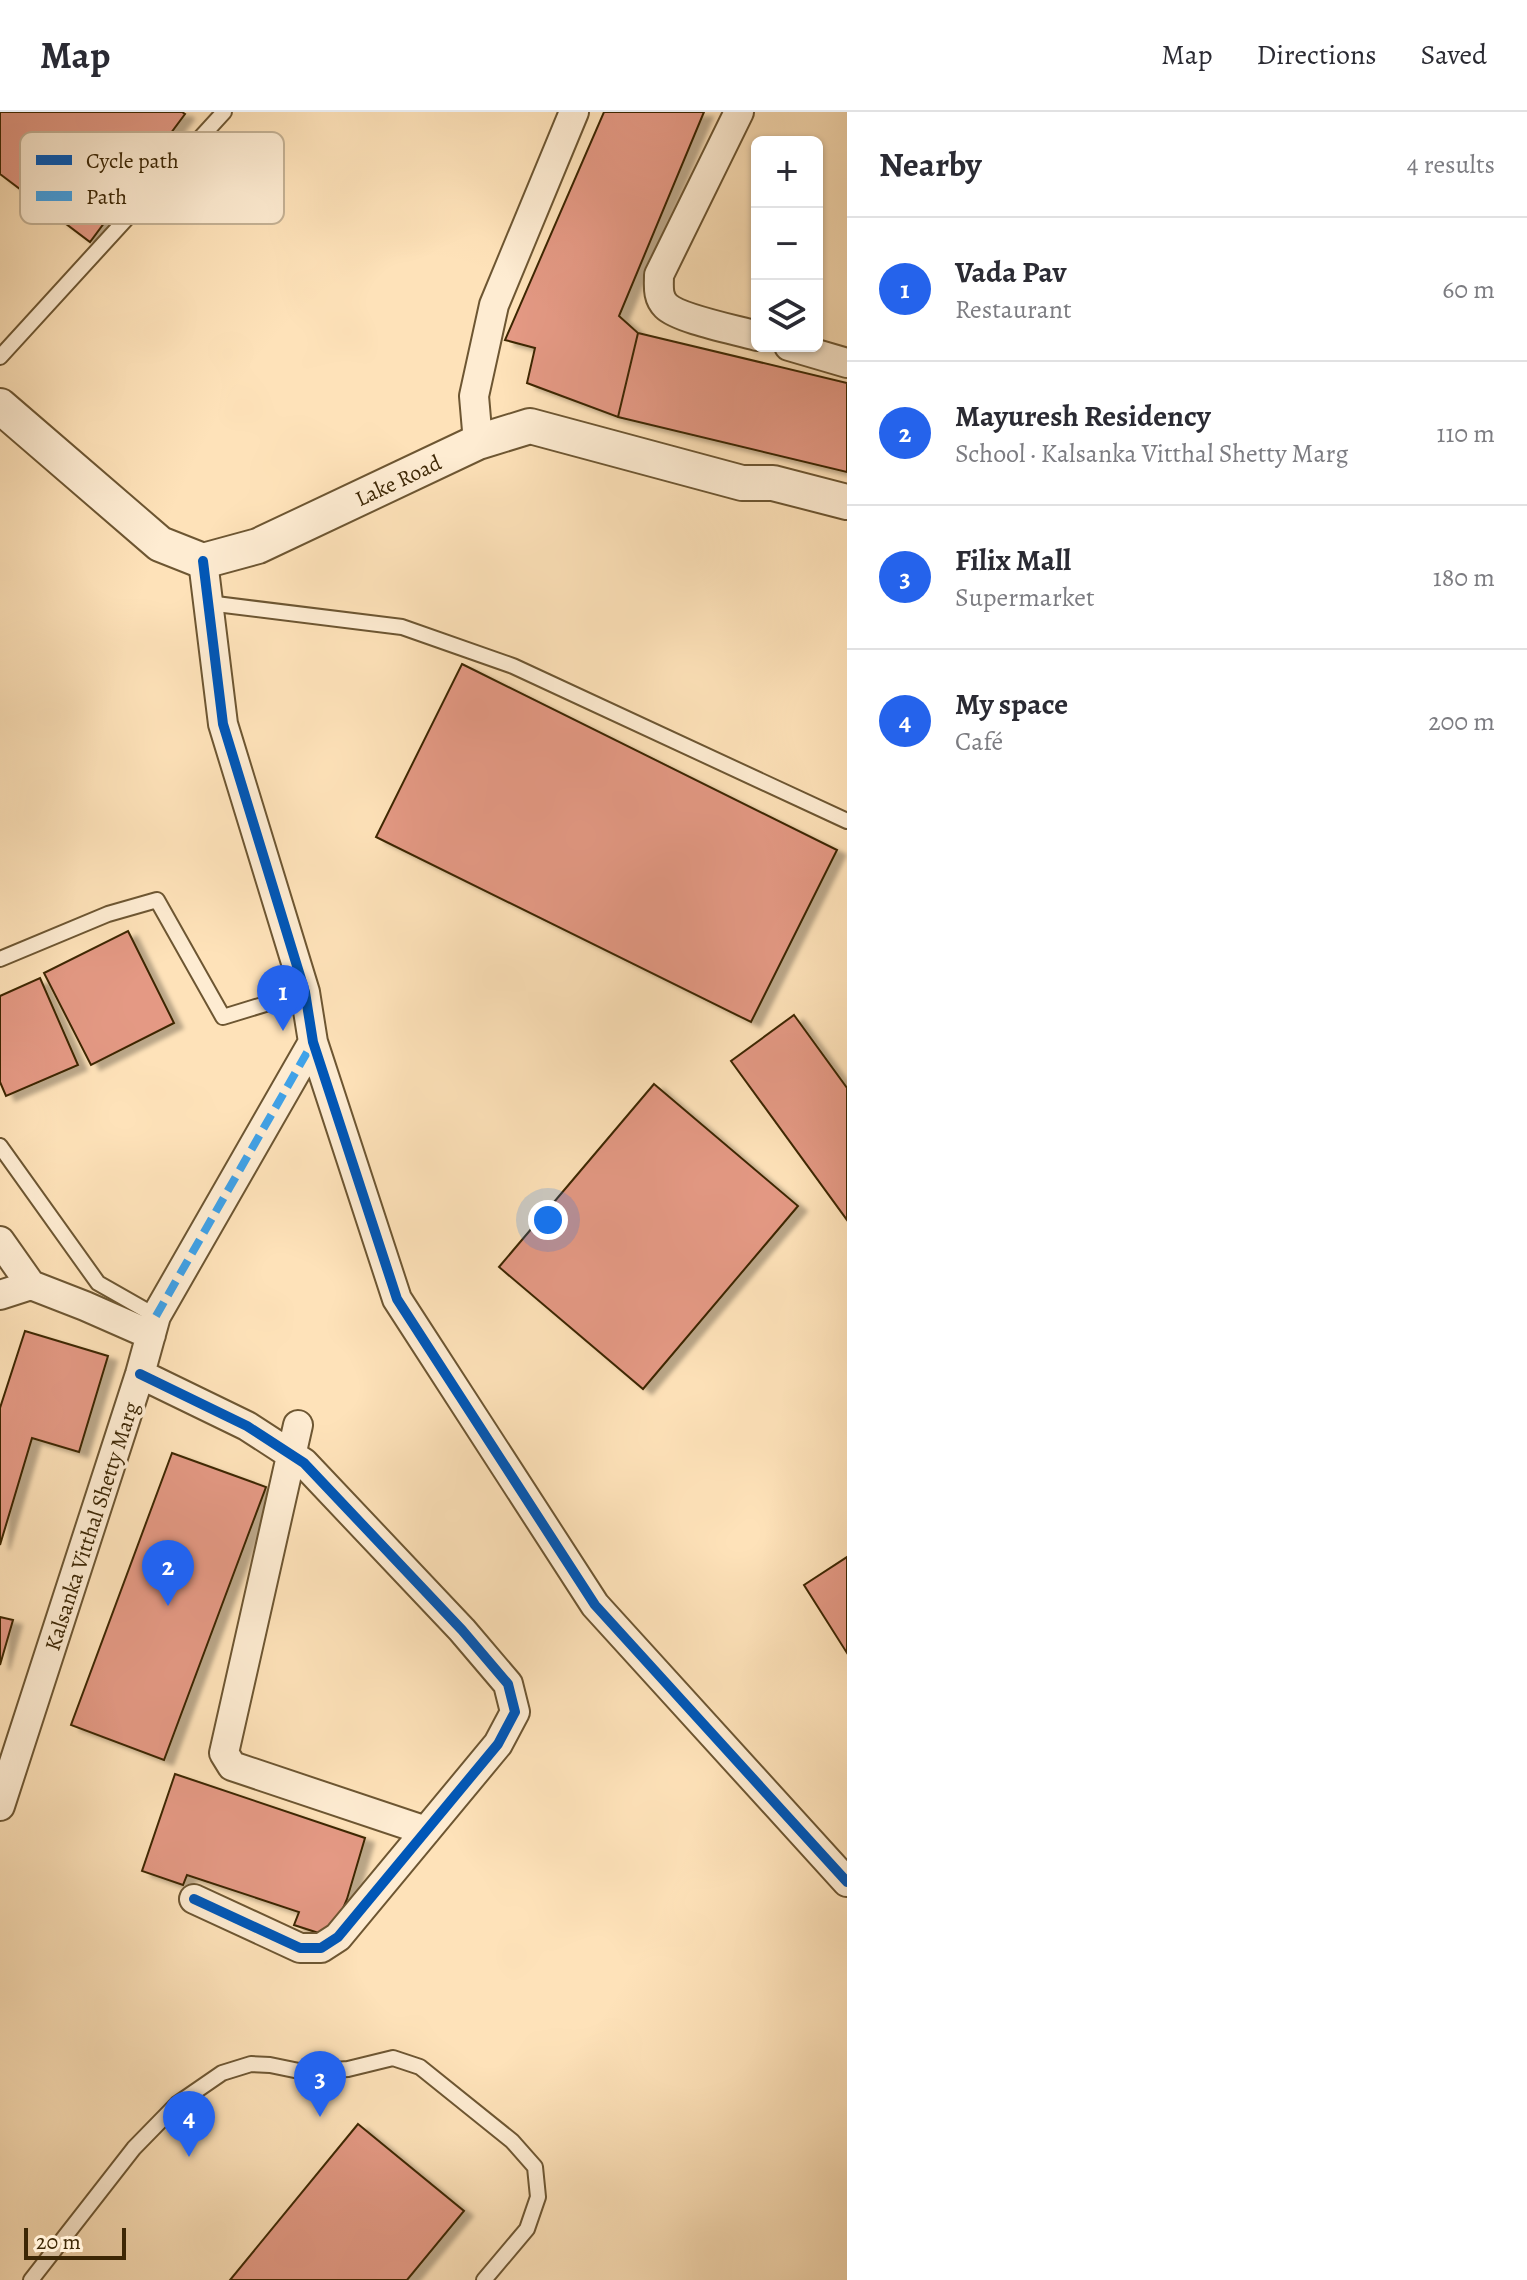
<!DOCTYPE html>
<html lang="en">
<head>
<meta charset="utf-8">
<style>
	:root { --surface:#fff; --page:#f2f2f3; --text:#2b2b33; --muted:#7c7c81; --line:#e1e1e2; --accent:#2563eb }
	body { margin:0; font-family:Alegreya,serif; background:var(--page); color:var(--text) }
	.controls { position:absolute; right:24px; top:24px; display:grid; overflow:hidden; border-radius:12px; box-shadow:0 2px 6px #0004 }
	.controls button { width:72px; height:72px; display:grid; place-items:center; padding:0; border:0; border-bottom:2px solid var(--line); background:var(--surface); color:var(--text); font:40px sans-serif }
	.scale { position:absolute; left:24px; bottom:20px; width:102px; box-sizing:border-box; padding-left:8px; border:4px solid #3d2705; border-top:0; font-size:22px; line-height:28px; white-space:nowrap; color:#3d2705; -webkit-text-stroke:6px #feecd2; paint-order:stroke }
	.you { position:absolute; left:548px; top:1108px; width:28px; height:28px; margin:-20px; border:6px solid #fff; border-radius:50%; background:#1a73e8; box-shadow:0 0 0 12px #1a73e833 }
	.badge { display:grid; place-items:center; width:52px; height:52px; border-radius:50%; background:var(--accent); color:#fff; font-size:26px; font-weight:700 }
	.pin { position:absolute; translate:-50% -66px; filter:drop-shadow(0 2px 4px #0008) }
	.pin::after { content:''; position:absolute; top:42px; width:28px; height:24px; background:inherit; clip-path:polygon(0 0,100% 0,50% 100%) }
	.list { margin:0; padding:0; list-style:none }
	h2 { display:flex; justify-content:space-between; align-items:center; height:104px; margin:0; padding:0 32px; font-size:34px }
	h2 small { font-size:26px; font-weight:400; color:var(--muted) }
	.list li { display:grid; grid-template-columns:52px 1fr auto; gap:24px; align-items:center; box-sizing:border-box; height:144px; padding:0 32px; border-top:2px solid var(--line) }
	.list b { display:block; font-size:30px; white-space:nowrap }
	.list p { margin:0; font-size:26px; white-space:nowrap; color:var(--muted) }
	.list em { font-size:26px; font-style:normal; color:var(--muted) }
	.icon { flex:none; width:44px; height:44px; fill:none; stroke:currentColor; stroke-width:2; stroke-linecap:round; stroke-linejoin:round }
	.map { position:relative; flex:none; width:847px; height:2168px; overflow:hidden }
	header { display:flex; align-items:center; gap:48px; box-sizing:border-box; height:112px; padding:0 40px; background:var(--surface); border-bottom:2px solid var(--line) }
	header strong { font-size:38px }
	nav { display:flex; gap:44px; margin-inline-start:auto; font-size:28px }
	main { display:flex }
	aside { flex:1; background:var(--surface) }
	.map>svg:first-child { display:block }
	.building { fill:#e49984; stroke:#3d2705; stroke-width:2; filter:url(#shadow) }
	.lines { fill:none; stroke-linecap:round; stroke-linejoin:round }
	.service-casing { stroke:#6d5632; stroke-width:18 }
	.minor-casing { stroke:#6d5632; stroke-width:32 }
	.tertiary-casing { stroke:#6d5632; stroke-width:38 }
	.service { stroke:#feecd2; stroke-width:14 }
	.minor { stroke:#feecd2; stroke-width:28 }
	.tertiary { stroke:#feecd2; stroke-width:34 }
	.quiet { stroke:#3fa2e9; stroke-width:8; stroke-dasharray:16 8; stroke-linecap:butt }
	.cycleway-casing { stroke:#feecd2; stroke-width:15 }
	.cycleway { stroke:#0057b8; stroke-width:10 }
	.labels { text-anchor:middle; stroke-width:7; stroke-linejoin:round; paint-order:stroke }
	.street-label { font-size:22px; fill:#3d2705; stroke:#feecd2 }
	.key { fill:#feecd2; stroke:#c4b194; stroke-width:2 }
	.key-label { font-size:22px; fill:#3d2705 }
</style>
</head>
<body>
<header>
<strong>Map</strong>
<nav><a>Map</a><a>Directions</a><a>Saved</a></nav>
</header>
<main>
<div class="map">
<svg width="847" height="2168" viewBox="0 0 847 2168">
	<defs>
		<filter id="shadow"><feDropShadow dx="9" dy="5" stdDeviation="2" flood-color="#0004"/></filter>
	</defs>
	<rect width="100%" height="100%" fill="#fee2b9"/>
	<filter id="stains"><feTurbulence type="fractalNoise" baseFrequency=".0025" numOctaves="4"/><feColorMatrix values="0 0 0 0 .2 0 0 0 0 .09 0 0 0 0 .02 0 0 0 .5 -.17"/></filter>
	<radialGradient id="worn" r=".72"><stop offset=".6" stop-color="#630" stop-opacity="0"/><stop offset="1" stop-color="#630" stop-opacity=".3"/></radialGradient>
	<path class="building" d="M0 0H182L185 2 90 130 0 62Z
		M604 0H704L619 204 638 221 618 305 527 271 535 236 505 228Z
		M638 221 847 271V360L618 305Z
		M462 552 837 738 751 910 376 725Z
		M128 819 174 911 91 953 44 861Z
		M40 866 78 953 6 984 0 970V884Z
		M794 903 847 976V1108L731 949Z
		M654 972 798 1094 643 1277 499 1155Z
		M25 1219 108 1244 79 1340 32 1326 0 1433V1296Z
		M172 1341 266 1375 164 1648 71 1613Z
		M847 1445V1541L804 1473Z
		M0 1505 13 1508 0 1553Z
		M175 1662 365 1726 347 1787 331 1825 294 1813 299 1800 187 1763 183 1773 142 1759Z
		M358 2012 464 2099 407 2168H230Z"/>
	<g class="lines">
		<defs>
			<path id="service" d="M0 245 224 0
				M208 491 402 515 513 554 847 709
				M0 847 108 802 157 788 223 905 305 880
				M0 1034 98 1171 156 1204
				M31 2168 134 2036 177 1992 222 1961 251 1952 270 1953 304 1960 348 1957 393 1946 420 1955 512 2029 535 2055 538 2085 527 2117 484 2168"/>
			<path id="minor" d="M739 0 659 163C659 174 657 185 666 194 679 207 737 218 757 224
				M789 234 847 251
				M478 330 474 284 494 193 574 0
				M203 449 223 612 305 880 313 930 397 1187 595 1493 847 1770
				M0 1129 31 1173 85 1194 151 1223
				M0 1183 31 1173
				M140 1262 247 1314 304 1351 462 1518 508 1572 515 1600 498 1632 338 1825 321 1836H300L194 1787
				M298 1313 224 1641 232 1654 426 1719
				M0 1694 140 1262 156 1204 313 930"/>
			<path id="tertiary" d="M0 294 160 432 203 449 258 434 478 330 530 314 742 371H773L847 390"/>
		</defs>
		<use href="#service" class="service-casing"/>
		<use href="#minor" class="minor-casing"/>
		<use href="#tertiary" class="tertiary-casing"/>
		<use href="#service" class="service"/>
		<use href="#minor" class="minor"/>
		<use href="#tertiary" class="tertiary"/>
		<path class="quiet" d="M156 1204 313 930"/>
		<defs>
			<path id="cycleway" d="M203 449 223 612 305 880 313 930 397 1187 595 1493 847 1770
				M140 1262 247 1314 304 1351 462 1518 508 1572 515 1600 498 1632 338 1825 321 1836H300L194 1787"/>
		</defs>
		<use href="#cycleway" class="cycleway-casing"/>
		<use href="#cycleway" class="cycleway"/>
	</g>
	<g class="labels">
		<g class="street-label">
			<text transform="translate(398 368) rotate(-25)" y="8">Lake Road</text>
			<text transform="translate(91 1414) rotate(-72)" y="8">Kalsanka Vitthal Shetty Marg</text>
		</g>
	</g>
	<rect x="20" y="20" width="264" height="92" rx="12" class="key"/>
	<rect x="36" y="43" width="36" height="10" fill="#0057b8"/>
	<rect x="36" y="79" width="36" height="10" fill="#3fa2e9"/>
	<g class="key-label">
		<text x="86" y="56">Cycle path</text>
		<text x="86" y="92">Path</text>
	</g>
	<rect width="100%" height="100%" filter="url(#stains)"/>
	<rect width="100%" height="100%" fill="url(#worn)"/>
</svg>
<div class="controls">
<button>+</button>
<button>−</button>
<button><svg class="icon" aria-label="layers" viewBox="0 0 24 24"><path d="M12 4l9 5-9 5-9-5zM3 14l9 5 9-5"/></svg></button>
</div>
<div class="scale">20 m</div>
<div class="you"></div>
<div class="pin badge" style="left:283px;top:919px">1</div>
<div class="pin badge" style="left:168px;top:1494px">2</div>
<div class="pin badge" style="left:320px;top:2005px">3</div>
<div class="pin badge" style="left:189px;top:2045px">4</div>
</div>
<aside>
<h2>Nearby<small>4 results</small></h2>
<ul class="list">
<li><span class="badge">1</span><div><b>Vada Pav</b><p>Restaurant</p></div><em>60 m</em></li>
<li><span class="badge">2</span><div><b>Mayuresh Residency</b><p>School · Kalsanka Vitthal Shetty Marg</p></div><em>110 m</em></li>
<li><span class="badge">3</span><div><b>Filix Mall</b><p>Supermarket</p></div><em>180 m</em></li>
<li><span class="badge">4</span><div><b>My space</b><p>Café</p></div><em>200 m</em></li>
</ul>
</aside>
</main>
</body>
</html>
